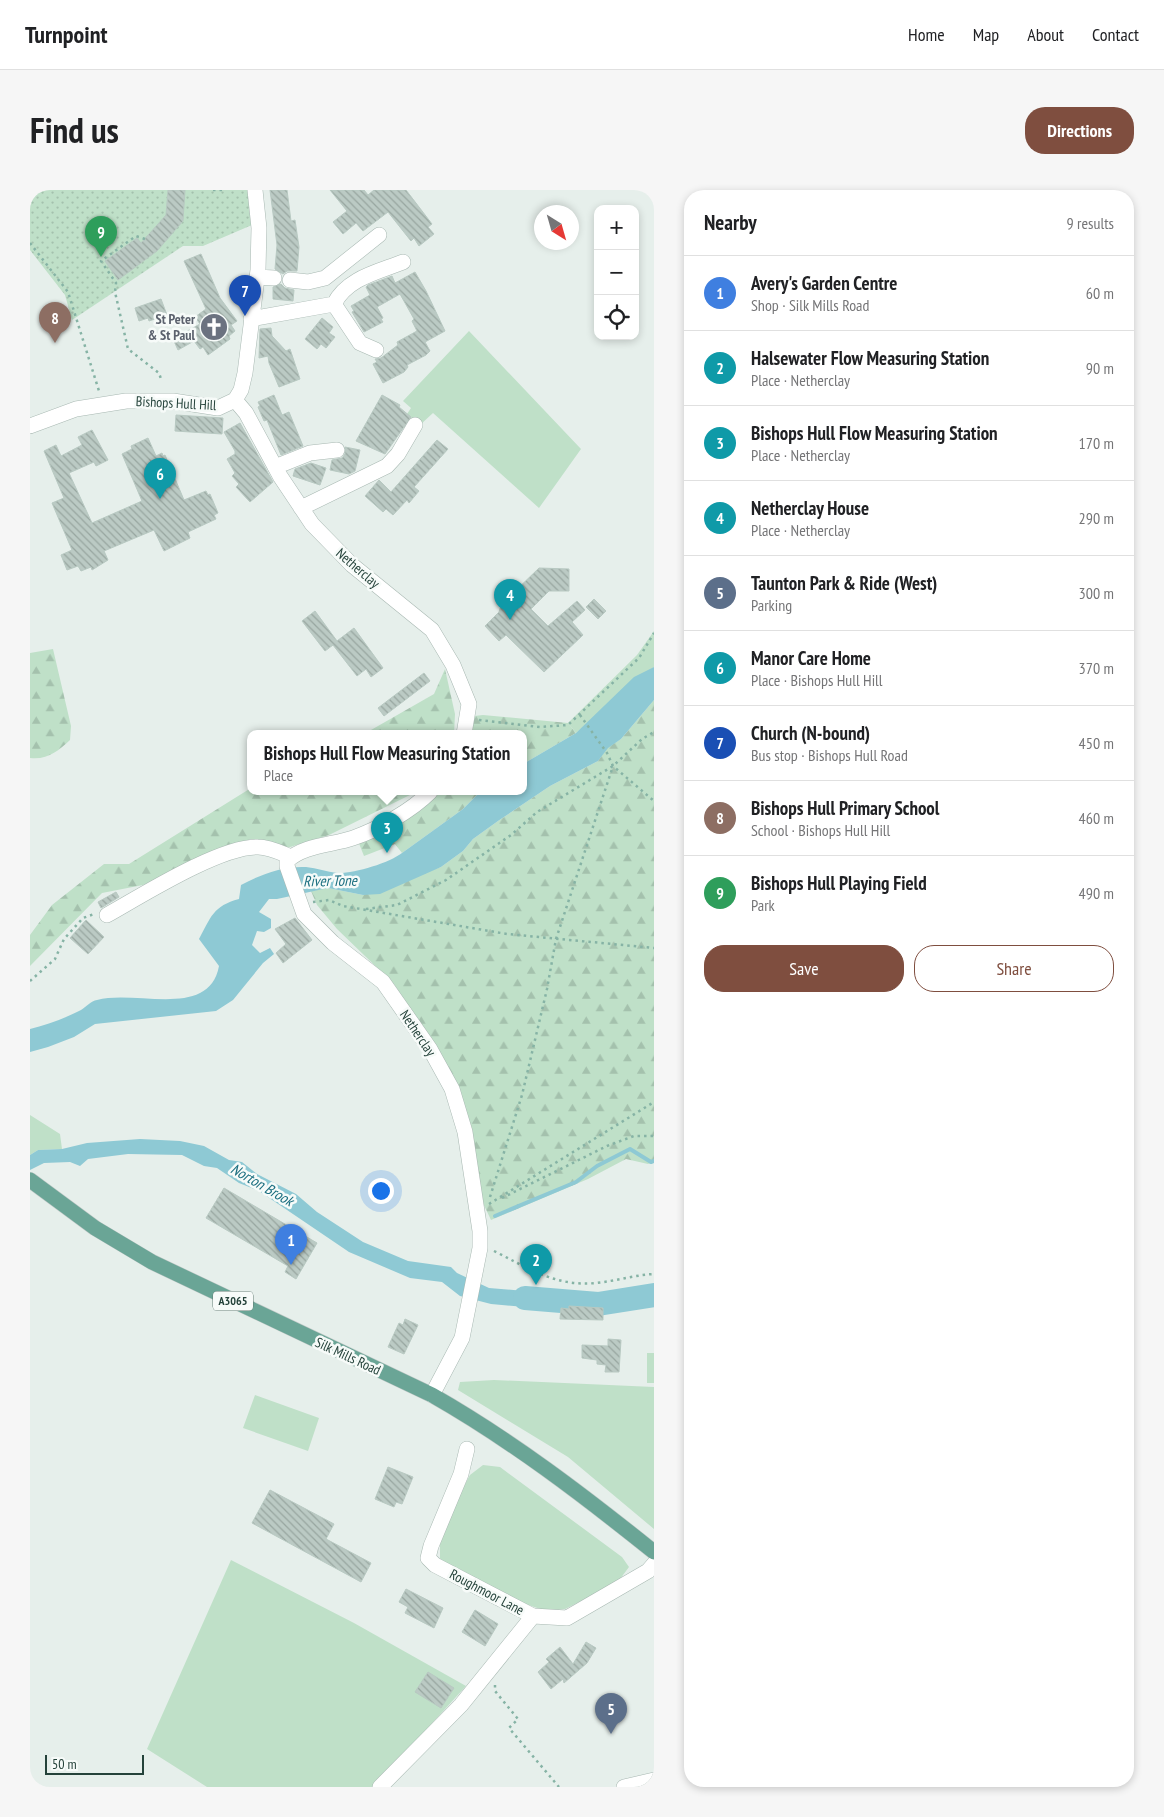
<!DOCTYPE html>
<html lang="en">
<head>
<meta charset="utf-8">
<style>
	:root { --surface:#fff; --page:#f6f6f6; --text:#202124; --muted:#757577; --line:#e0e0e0; --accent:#7f4e3f }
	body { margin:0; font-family:"PT Sans Narrow",sans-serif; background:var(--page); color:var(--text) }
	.controls { position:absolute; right:15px; top:15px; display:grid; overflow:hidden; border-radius:10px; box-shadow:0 2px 8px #0003 }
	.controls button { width:45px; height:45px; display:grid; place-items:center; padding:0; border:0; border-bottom:1px solid var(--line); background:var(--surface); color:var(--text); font:25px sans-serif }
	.compass { position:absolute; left:504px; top:15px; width:45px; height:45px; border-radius:50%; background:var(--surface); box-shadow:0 2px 8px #0003; rotate:143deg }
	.scale { position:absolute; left:15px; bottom:12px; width:99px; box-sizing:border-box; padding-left:5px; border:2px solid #24423a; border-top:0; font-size:14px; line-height:18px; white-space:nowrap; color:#24423a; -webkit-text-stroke:4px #f7fbf9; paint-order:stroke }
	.you { position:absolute; left:350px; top:1000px; width:18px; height:18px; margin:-12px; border:4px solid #fff; border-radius:50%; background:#1a73e8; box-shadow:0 0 0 8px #1a73e833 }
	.badge { display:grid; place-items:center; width:32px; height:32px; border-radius:50%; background:var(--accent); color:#fff; font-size:16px; font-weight:700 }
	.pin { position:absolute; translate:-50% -41px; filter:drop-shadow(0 1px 2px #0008) }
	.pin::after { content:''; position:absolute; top:26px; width:18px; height:15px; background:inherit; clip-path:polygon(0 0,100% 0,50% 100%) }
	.popup { position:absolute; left:217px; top:540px; width:280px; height:65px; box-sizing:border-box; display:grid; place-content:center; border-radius:10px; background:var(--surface); filter:drop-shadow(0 1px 4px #0005); font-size:16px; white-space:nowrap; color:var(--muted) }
	.popup b { font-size:19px; color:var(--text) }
	.popup::after { content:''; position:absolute; left:50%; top:100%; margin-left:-10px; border:10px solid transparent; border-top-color:var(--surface) }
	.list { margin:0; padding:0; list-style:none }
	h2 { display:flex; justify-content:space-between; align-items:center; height:65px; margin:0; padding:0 20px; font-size:21px }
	h2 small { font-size:16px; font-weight:400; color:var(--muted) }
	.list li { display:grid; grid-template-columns:32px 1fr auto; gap:15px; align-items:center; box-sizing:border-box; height:75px; padding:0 20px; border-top:1px solid var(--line) }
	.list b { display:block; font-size:19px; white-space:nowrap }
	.list p { margin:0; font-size:16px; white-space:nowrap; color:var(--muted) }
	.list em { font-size:16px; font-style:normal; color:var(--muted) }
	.actions { display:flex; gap:10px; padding:15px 20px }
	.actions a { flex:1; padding:11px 0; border:1px solid var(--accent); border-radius:20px; text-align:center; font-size:18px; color:var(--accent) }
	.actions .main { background:var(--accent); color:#fff }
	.icon { flex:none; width:28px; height:28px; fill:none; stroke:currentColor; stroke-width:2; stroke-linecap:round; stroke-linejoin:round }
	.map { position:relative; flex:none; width:624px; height:1597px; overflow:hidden; border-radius:20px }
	header { display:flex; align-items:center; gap:30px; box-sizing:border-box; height:70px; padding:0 25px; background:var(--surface); border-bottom:1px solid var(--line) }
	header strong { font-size:24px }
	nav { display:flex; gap:28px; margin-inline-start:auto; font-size:18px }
	.intro { display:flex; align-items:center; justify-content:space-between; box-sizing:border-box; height:120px; padding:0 30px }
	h1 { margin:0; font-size:35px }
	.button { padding:12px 22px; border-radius:20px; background:var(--accent); color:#fff; font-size:18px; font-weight:700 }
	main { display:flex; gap:30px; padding:0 30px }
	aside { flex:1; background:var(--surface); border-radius:20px; box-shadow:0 2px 8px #0003 }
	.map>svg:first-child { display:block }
	.grass { fill:#bfe0c8 }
	.forest { fill:url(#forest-firs) }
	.park { fill:url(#park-dots) }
	.water { fill:#8ec9d4 }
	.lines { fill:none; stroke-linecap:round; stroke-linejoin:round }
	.stream { stroke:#8ec9d4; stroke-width:4 }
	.river { stroke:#8ec9d4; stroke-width:24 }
	.building { fill:url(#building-back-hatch); stroke:#b8c9c2 }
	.minor-casing { stroke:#a8b8b2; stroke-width:16 }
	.major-casing { stroke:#c2cac8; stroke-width:16 }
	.path { stroke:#86b3a5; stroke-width:2.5; stroke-dasharray:2.5 4; stroke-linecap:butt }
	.minor { stroke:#fff; stroke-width:15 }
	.major { stroke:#6aa596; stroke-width:15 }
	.labels { text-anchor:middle; stroke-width:5; stroke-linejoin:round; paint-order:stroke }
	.shield { fill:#f7fbf9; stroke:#637a73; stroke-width:1 }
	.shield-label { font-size:12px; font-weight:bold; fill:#24423a }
	.worship-label { font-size:14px; font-weight:bold; fill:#5b616d; stroke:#f7fbf9; text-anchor:end }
	.street-label { font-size:14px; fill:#24423a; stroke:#f7fbf9 }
	.water-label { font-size:15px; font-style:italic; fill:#1c6f80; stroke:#f7fbf9 }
</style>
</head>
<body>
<header>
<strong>Turnpoint</strong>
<nav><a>Home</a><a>Map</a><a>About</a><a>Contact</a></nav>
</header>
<div class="intro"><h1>Find us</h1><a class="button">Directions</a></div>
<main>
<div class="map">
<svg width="624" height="1597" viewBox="0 0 624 1597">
	<defs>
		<pattern id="forest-firs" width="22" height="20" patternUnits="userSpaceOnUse" patternTransform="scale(1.25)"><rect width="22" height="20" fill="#bfe0c8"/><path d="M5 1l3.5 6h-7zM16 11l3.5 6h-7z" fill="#a4c1ad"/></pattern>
		<pattern id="park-dots" width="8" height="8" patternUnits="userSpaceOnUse" patternTransform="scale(1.25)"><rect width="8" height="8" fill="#bfe0c8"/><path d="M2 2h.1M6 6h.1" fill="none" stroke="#a4c1ad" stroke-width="1.8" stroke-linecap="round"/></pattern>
		<pattern id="building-back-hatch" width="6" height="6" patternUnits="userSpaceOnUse" patternTransform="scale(1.25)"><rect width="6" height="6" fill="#bbcac4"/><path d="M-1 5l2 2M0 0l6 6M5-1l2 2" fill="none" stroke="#98a6a0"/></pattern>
	</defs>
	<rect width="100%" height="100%" fill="#e6efeb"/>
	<path class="grass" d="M439 141 551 259 509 318 403 223 390 235 377 224 381 218 373 211Z
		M624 441V477L546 543 538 533 607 465Z
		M0 925 30 944 32 959 8 960 0 965Z
		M617 1163H624V1193H617Z
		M464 1190 624 1197V1339L538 1267 428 1200 430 1192Z
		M225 1205 289 1228 278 1261 213 1238Z
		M453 1275 470 1277 592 1367 599 1377 590 1389 553 1410 535 1419 516 1421 487 1411 410 1370V1354L429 1305 440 1285Z
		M201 1370 324 1433 436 1496 344 1597H177L117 1559Z"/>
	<path class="forest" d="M23 459 41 536 40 550C28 561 18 570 0 568V463Z
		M415 479 425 524 424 544H334L404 504Z
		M624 510V972L618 974 596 969 558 989 461 1030 452 1011 411 865 364 794 307 739 287 715 281 701 298 698 333 705 411 677 433 661 443 649 468 631 520 596 568 571 577 558 591 549Z
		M453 525 538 533 546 543 493 574V544H441L444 526Z
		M221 598V602H386L299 645 257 658 221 649 113 695 72 703 0 776V745L22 715 74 674H99Z
		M408 602H450L433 619 372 663 365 654 334 666 328 651 399 610Z"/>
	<path class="park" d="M0 0H218L222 35 173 56H153L42 130 35 105 0 60Z"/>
	<path class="water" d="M624 477V510L591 549 578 558 568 571 520 596 468 631 443 649 433 661 411 677 350 704 333 705 298 698 247 709H239L229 722 241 729V738L234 742 227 741 222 755 230 763 240 758 244 764 233 773 203 810 186 821 65 834 44 847 18 857 0 862V839C16 835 36 828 51 820 56 817 61 811 67 810 105 799 179 830 189 776L169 749C181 727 183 716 209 709L211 695C232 684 252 676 276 677 287 678 297 682 307 683 323 684 359 673 372 663L433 619 450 602H493V574L546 543 604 487Z
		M110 949 150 951 174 956 199 970 212 972 227 984 266 1004 287 1022 333 1052 378 1071 421 1077 427 1083 459 1098 506 1102 528 1111 506 1118 461 1114 430 1106 412 1092 380 1088 319 1062 229 1001 209 993 187 978 174 976 152 965 98 964 58 969 50 976 40 972 14 973 0 980V965L8 960 32 959 57 953Z"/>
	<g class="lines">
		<path class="stream" d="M465 1026 546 992 567 976 600 959 621 972 624 971"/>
		<path class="river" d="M495 1108 568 1114 624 1105"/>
	</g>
	<path class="building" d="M138 0H155L153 31 127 61 88 90 75 71 107 48 111 53 136 25Z
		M240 0H257L261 31 265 30 269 57 267 81H257L253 84 245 79 247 55Z
		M300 0H334L338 5 344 0H376L402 34 398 37 404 44 389 56 384 48 381 51 358 22 333 41 326 33 313 44 303 32 317 21Z
		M171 64 190 108 207 131 201 135 205 141 199 146 200 149 178 165 173 157 170 159 164 151 148 160 143 149 170 134 165 127 176 119 154 71Z
		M385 82 396 101 415 141 395 152 400 161 396 165 377 175 378 177 374 182 353 193 343 174 347 172 345 169 351 168 368 155 367 152 387 141 382 131 384 129 370 104 347 117 353 128 351 129 353 132 334 142 322 122 324 121 321 116 340 105 336 97 338 95 362 86 365 93Z
		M251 94 255 98 264 100 263 111 243 109V97Z
		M131 109 137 125 119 131 118 128 109 131 105 118Z
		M292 128 303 137 299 143 305 147 296 158 291 154 287 159 275 149Z
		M241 138 242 146 256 161 260 159 270 189 249 197 239 173 238 166 229 168 230 139Z
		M244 205 252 225 259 222 273 256 251 265 237 230 234 231 228 217 230 216 228 212Z
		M352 205 370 215 369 217 381 227 355 264 326 251Z
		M146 225 193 228 192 244 145 241Z
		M210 233 243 292 220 312 206 297 209 294 202 286 205 283 197 269 205 264V261L194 242Z
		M62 240 78 270 66 276 64 272 39 283 62 333 112 311 92 264 102 259 101 256 118 248 126 266 132 263 133 266 135 265 154 310 176 301 178 305 180 304 188 323 184 325 186 329 158 342 160 348 134 361 124 340 74 361 78 370 62 380 61 377 51 381 48 376 37 380 31 365 42 360 22 313 34 308 14 261 26 255 31 266 52 255 48 247Z
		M407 250 418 259 384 297 389 301 379 313 377 310 363 325 356 319 353 322 335 306 349 290 361 302Z
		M315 257 330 260 325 281 319 284 300 280 302 270 312 268 315 264Z
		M281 273 296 278 290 295 263 286 265 279Z
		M509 378 539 379V401H519L501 419 518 436 547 411 555 420 542 432 553 445 514 482 476 445 469 451 455 436 469 422 474 405 478 408Z
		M564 409 576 421 568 429 556 417Z
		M285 421 307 451 324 438 353 478 341 487 336 479 327 486 303 455 295 461 272 431Z
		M394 483 400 491 354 526 348 518Z
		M86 702 89 707 71 718 68 712Z
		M265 728 282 750 253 773 246 763 256 754 245 739Z
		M56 730 74 747 58 764 40 748Z
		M194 998 287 1053 266 1089 255 1082 258 1076 176 1028Z
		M539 1116 573 1118V1130L530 1129 531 1118 539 1119Z
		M375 1129 388 1135 374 1164 358 1157 369 1133 373 1135Z
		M578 1149 591 1150 589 1182H575L576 1175 567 1174V1170L552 1168V1155L578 1156Z
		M358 1277 383 1287 372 1314 366 1312 364 1317 345 1309Z
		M240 1300 304 1334 296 1349 341 1373 331 1392 222 1333Z
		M376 1399 413 1418 404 1438 375 1423 378 1417 369 1412Z
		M445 1420 468 1434 455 1456 432 1442Z
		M556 1452 566 1458 557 1473 534 1493 533 1489 521 1499 508 1482 519 1472 516 1469 530 1457 543 1474Z
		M398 1482 424 1498 411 1518 385 1502Z"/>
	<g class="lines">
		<defs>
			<path id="minor" d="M227 87 244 88
				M260 90 278 92 295 88 349 45
				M304 114 330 153 346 160
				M221 129 304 114C317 88 348 82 373 72
				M205 210 216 223 250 286 282 334 322 375 402 440 423 475 439 514 434 544
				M0 236 46 219 96 211H143L188 218 205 210 211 200 215 183 228 80 229 38 225 0
				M245 277 280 263 307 260
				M271 318 357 276 368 264 385 235
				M400 602C381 621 349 639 323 648 303 655 273 655 257 671V676L274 724 303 753 353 792 400 859 422 899 435 942 450 1041V1058L432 1148 402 1205
				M77 725C111 706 190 656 228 657 240 657 251 663 261 667
				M437 1259 431 1284 401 1356 398 1368 405 1375 503 1426 537 1428 618 1381 624 1374
				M350 1597 431 1515 503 1426
				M594 1597 624 1590"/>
			<path id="major" d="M0 990 65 1038 122 1072 402 1205C481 1250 553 1305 624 1362"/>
		</defs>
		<use href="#minor" class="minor-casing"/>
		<use href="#major" class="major-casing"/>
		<path class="path" d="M183 0H193
			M115 49 106 46 71 71 86 93 85 102 98 159 129 183 131 189
			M0 53 38 102 69 201
			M550 525 577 563 583 576 624 611
			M449 530 510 537 538 535 609 468 624 443
			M283 712 299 710 313 716 477 744 624 758
			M336 719 367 715 416 690 481 645 507 622 583 576 612 549 624 542
			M0 791 25 769 34 749 53 728 64 724
			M460 1007 492 905 517 799 526 749 583 576
			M472 1008 577 956 604 946H624
			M459 1014 624 912
			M464 1061C498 1078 526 1097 566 1093 586 1091 604 1085 624 1084
			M465 1495V1501L488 1529 479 1538 529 1597"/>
		<use href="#minor" class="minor"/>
		<use href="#major" class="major"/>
	</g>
	<defs>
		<symbol id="church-disc" viewBox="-11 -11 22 22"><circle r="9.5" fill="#6b7280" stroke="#f7fbf9"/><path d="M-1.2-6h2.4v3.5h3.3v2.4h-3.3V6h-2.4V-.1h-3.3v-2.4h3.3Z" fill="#fff"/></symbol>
	</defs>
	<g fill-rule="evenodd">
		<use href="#church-disc" x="168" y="121" width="32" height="32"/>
	</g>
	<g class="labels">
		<rect class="shield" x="183" y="1101.5" width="40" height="19" rx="4"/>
		<g class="shield-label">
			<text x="203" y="1115">A3065</text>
		</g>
		<g class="worship-label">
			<text x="165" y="134">St Peter<tspan x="165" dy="16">&amp; St Paul</tspan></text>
		</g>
		<g class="street-label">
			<text transform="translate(146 213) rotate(3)" y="5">Bishops Hull Hill</text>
			<text transform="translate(328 378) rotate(41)" y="5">Netherclay</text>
			<text transform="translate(388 843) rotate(56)" y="5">Netherclay</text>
			<text transform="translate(318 1166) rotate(25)" y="5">Silk Mills Road</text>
			<text transform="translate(457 1402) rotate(28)" y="5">Roughmoor Lane</text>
		</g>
		<g class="water-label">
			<text transform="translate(300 691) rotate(-1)" y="5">River Tone</text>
			<text transform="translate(232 995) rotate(30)" y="5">Norton Brook</text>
		</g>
	</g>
</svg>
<div class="controls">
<button>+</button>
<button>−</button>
<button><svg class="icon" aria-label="locate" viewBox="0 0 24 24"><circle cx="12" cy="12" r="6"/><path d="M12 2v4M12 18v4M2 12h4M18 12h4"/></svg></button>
</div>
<svg class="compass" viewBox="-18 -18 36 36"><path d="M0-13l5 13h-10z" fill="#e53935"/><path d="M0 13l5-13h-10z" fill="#757577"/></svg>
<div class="scale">50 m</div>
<div class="you"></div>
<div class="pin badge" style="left:261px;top:1075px;background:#3f7fe0">1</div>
<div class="pin badge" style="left:506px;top:1095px;background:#0f9aa8">2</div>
<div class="pin badge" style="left:357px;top:663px;background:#0f9aa8">3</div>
<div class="popup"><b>Bishops Hull Flow Measuring Station</b>Place</div>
<div class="pin badge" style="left:480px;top:430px;background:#0f9aa8">4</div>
<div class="pin badge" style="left:581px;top:1544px;background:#5c6f8a">5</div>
<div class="pin badge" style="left:130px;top:309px;background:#0f9aa8">6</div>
<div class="pin badge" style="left:215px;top:126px;background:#1a4fb4">7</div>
<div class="pin badge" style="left:25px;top:153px;background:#8d6e63">8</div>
<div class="pin badge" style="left:71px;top:67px;background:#2e9e5b">9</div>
</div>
<aside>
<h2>Nearby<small>9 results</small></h2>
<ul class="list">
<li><span class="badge" style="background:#3f7fe0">1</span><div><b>Avery's Garden Centre</b><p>Shop · Silk Mills Road</p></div><em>60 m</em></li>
<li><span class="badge" style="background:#0f9aa8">2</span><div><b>Halsewater Flow Measuring Station</b><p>Place · Netherclay</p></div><em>90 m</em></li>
<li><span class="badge" style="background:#0f9aa8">3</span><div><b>Bishops Hull Flow Measuring Station</b><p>Place · Netherclay</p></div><em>170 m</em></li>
<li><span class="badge" style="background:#0f9aa8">4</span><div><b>Netherclay House</b><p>Place · Netherclay</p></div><em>290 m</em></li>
<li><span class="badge" style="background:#5c6f8a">5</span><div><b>Taunton Park &amp; Ride (West)</b><p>Parking</p></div><em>300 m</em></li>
<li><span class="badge" style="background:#0f9aa8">6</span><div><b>Manor Care Home</b><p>Place · Bishops Hull Hill</p></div><em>370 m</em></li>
<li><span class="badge" style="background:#1a4fb4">7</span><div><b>Church (N-bound)</b><p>Bus stop · Bishops Hull Road</p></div><em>450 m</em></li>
<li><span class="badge" style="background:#8d6e63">8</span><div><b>Bishops Hull Primary School</b><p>School · Bishops Hull Hill</p></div><em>460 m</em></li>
<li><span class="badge" style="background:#2e9e5b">9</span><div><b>Bishops Hull Playing Field</b><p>Park</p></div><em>490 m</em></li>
</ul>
<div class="actions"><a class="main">Save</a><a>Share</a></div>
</aside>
</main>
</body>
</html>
